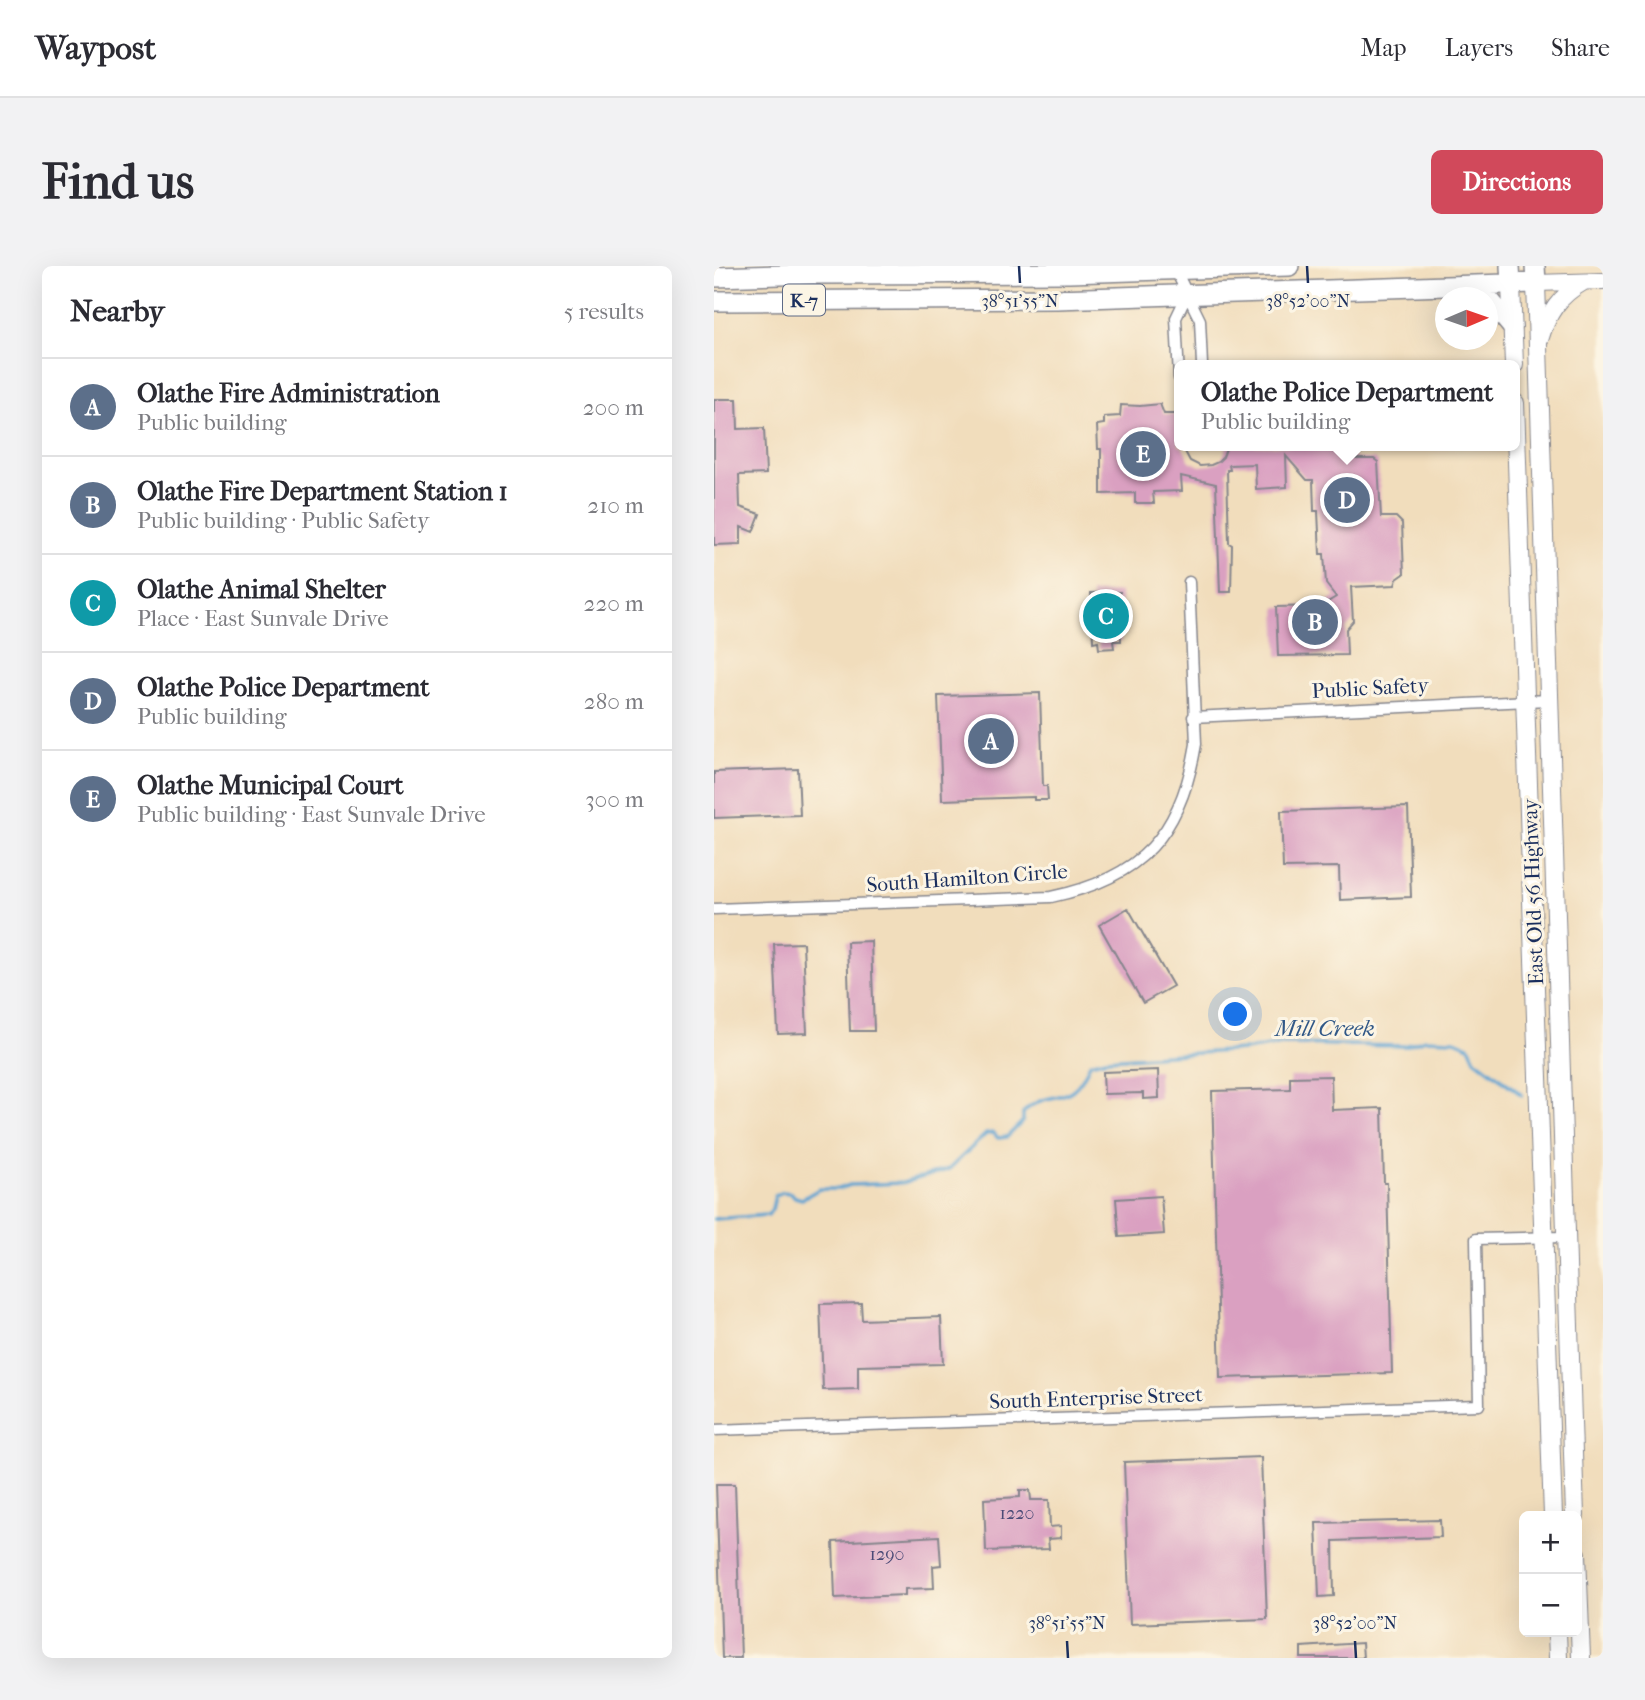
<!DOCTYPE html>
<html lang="en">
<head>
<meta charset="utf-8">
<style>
	:root { --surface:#fff; --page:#f2f2f3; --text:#2b2b33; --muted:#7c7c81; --line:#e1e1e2; --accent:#d1495b }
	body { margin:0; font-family:"IM FELL French Canon",serif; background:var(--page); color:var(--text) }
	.controls { position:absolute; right:21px; bottom:21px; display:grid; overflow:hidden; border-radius:10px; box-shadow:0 7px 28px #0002 }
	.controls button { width:63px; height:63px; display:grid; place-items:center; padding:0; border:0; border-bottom:2px solid var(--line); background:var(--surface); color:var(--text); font:35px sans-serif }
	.compass { position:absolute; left:721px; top:21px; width:63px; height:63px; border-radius:50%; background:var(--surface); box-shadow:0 7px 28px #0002; rotate:88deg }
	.you { position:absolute; left:522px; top:749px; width:24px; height:24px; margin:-18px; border:5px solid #fff; border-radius:50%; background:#1a73e8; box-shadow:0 0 0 10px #1a73e833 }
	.badge { display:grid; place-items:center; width:46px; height:46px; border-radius:50%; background:var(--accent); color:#fff; font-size:23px; font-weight:700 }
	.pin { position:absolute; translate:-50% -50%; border:4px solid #fff; box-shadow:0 2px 7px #0006 }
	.popup { position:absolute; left:460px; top:94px; width:346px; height:91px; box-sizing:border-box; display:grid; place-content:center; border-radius:10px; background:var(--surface); filter:drop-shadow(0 2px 5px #0005); font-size:23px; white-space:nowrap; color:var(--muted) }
	.popup b { font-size:26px; color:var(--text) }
	.popup::after { content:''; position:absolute; left:50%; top:100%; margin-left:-14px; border:14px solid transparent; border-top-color:var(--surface) }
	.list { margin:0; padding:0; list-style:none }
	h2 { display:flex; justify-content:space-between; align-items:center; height:91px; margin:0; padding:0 28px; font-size:30px }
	h2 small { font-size:23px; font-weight:400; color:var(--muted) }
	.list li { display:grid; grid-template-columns:46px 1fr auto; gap:21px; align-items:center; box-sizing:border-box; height:98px; padding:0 28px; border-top:2px solid var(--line) }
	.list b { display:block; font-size:26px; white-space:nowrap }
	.list p { margin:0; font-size:23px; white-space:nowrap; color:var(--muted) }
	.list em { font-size:23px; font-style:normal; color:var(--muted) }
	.map { position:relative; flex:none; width:889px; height:1392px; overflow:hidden; border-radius:10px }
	header { display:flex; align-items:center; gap:42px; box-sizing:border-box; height:98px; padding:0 35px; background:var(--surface); border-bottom:2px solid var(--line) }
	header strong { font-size:33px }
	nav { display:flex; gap:38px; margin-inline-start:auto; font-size:24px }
	.intro { display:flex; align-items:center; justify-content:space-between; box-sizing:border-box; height:168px; padding:0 42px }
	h1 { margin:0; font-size:49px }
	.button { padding:18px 32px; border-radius:10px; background:var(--accent); color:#fff; font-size:24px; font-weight:700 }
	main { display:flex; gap:42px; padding:0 42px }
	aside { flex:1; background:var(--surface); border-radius:10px; box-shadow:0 7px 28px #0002 }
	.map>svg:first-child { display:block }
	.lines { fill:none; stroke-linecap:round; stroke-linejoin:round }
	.stream { stroke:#5ba3d2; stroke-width:3.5 }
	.building { fill:#daa0c1 }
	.minor-casing { stroke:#86868d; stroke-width:13 }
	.secondary-casing { stroke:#86868d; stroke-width:18 }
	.primary-casing { stroke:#86868d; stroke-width:20 }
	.trunk-casing { stroke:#86868d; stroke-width:22 }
	.minor { stroke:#fff; stroke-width:10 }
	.secondary { stroke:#fff; stroke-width:16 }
	.primary { stroke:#fff; stroke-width:18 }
	.trunk { stroke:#fff; stroke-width:19 }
	.ticks { fill:none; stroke:#1b2f5e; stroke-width:2.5 }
	.labels { text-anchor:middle; stroke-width:6; stroke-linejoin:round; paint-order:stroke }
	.number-label { font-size:18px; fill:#4b4b77 }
	.shield { fill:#fcf5e5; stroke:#5e6a86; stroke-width:2 }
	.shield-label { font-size:19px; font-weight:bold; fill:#1b2f5e }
	.street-label { font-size:21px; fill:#1b2f5e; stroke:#fcf5e5 }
	.water-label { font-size:23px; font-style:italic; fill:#315887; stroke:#fcf5e5 }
	.ticks-label { font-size:18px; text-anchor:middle; fill:#1b2f5e; stroke:#fcf5e5; stroke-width:6; stroke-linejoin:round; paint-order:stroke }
</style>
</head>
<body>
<header>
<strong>Waypost</strong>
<nav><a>Map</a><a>Layers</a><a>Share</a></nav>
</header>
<div class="intro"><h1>Find us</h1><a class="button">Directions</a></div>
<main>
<aside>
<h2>Nearby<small>5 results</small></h2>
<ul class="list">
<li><span class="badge" style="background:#5c6f8a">A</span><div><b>Olathe Fire Administration</b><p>Public building</p></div><em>200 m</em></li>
<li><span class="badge" style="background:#5c6f8a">B</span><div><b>Olathe Fire Department Station 1</b><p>Public building · Public Safety</p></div><em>210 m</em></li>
<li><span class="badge" style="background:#0f9aa8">C</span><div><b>Olathe Animal Shelter</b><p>Place · East Sunvale Drive</p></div><em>220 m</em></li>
<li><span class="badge" style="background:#5c6f8a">D</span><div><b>Olathe Police Department</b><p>Public building</p></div><em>280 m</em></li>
<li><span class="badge" style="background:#5c6f8a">E</span><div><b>Olathe Municipal Court</b><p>Public building · East Sunvale Drive</p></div><em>300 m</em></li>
</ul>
</aside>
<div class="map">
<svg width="889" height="1392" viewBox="0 0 889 1392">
	<rect width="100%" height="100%" fill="#fcf5e5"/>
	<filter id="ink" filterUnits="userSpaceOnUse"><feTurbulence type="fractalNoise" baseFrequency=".0143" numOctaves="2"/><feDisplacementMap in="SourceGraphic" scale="14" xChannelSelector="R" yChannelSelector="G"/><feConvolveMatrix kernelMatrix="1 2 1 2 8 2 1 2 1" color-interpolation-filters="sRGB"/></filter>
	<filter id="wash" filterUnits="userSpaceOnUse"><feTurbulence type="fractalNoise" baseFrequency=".00686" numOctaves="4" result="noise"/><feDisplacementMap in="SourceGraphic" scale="28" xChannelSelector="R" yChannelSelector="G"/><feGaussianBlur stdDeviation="1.57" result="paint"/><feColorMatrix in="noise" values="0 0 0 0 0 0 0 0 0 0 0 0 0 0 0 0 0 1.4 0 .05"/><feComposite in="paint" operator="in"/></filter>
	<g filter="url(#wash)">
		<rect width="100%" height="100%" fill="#f1ddbc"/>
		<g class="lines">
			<path class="stream" d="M0 953 54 949 58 943 61 930 68 926 77 927 81 931 88 933 105 923H125L136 919 189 917 235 903 272 868 279 867 284 872 293 871 309 855V847C335 819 357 847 376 797L392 793 530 784 568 778 691 780 711 773 741 774 755 780 761 793 808 829"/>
		</g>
		<g id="blocks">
			<path class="building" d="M0 133H23L24 163 50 162 52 208 25 209 26 241 46 248 39 266 27 261V278L0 279Z
				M446 138 450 148H465V180H468L476 195 486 200 497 199 504 196 509 191 513 180H632L633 184 642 193H660L664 196 667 251H682L688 257 690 308 683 313 681 319 637 321 639 355 632 363 633 389 564 390 562 341 607 340 622 331 612 318 610 288H606L604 245H600L599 214H593L572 190 573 221 542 223 541 198 515 199 516 204H513L515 277 518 279 517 326H506L502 218 467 210 468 225 439 226 440 237H421V227L387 228V183H384L383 159 390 158V151L406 150 407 139 426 140Z
				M406 326 407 375H399L400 382 385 383 384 375 379 376 377 327Z
				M326 427 329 520H333L334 534H320V531L228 534 224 430Z
				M84 503 86 549 0 552V506Z
				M694 541 697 631 626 634 625 601 569 602 567 545Z
				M414 642 459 720 429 737 385 659Z
				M157 675 160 765H136L133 676Z
				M89 677 93 767 64 768 60 678Z
				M444 804 445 832 429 833V827L390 828 389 806Z
				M617 810 618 844 668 842 670 917H673L678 1107 506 1112 498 825 576 823V811Z
				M447 930 450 968 405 971 402 933Z
				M147 1037 148 1054 227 1051 229 1098 144 1100V1123L109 1124 106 1038Z
				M547 1191 553 1353 416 1358 410 1196Z
				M2 1218H21L27 1392H8Z
				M306 1224H316L317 1234H335L336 1261 347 1260V1272L334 1273 335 1283 272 1285 270 1233 306 1231Z
				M726 1254 727 1271 619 1275 620 1330 605 1331 602 1257Z
				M225 1270 227 1299 219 1300 220 1322 191 1323V1329L121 1332 119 1276Z
				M648 1377 649 1392H587V1381Z"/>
		</g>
	</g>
	<g filter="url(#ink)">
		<use href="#blocks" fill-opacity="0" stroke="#86868d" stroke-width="2"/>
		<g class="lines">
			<defs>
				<path id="minor" d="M461 3 486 54 488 99
					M465 112 462 52 473 29
					M479 451 835 434
					M0 643 337 631C428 612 467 568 482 478L475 316
					M0 1164 765 1139 762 973 851 971"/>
				<path id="secondary" d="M822 17 889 15
					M826 74C834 47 845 30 870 16"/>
				<path id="primary" d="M822 17 861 1250
					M797 18 800 99
					M801 137 839 1250
					M863 1288 867 1392
					M843 1366 844 1392"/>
				<path id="trunk" d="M796 0 797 18
					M0 11 102 8 355 7 575 0
					M774 32 798 61
					M0 35 343 33 822 17 821 0"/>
			</defs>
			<use href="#minor" class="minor-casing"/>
			<use href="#secondary" class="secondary-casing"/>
			<use href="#primary" class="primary-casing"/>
			<use href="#trunk" class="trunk-casing"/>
			<use href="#minor" class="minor"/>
			<use href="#secondary" class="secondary"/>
			<use href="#primary" class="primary"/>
			<use href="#trunk" class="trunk"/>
		</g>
	</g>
	<path class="ticks" d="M305 0 306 17M593 0 594 17M353 1375 354 1392M641 1375 642 1392"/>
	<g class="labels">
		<g class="number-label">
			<text x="303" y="1253">1220</text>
			<text x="173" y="1294">1290</text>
		</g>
		<rect class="shield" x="69" y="18.5" width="42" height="31" rx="5"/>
		<g class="shield-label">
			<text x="90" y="41">K-7</text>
		</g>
		<g class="street-label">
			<text transform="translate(656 422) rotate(-3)" y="7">Public Safety</text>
			<text transform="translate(253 612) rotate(-4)" y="7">South Hamilton Circle</text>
			<text transform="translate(819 626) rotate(-92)" y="7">East Old 56 Highway</text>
			<text transform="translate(382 1132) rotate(-2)" y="7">South Enterprise Street</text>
		</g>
		<g class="water-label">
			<text x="611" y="770">Mill Creek</text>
		</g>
	</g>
	<g class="ticks-label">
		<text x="306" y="41">38°51'55"N</text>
		<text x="594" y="41">38°52'00"N</text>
		<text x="353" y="1363">38°51'55"N</text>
		<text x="641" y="1363">38°52'00"N</text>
	</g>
</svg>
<div class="controls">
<button>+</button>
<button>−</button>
</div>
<svg class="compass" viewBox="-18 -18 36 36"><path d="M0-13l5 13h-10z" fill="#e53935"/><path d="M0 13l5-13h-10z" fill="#7c7c81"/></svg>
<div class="you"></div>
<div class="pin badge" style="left:277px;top:475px;background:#5c6f8a">A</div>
<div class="pin badge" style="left:601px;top:356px;background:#5c6f8a">B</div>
<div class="pin badge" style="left:392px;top:350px;background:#0f9aa8">C</div>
<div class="pin badge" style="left:633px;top:234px;background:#5c6f8a">D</div>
<div class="popup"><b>Olathe Police Department</b>Public building</div>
<div class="pin badge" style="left:429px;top:188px;background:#5c6f8a">E</div>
</div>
</main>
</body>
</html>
